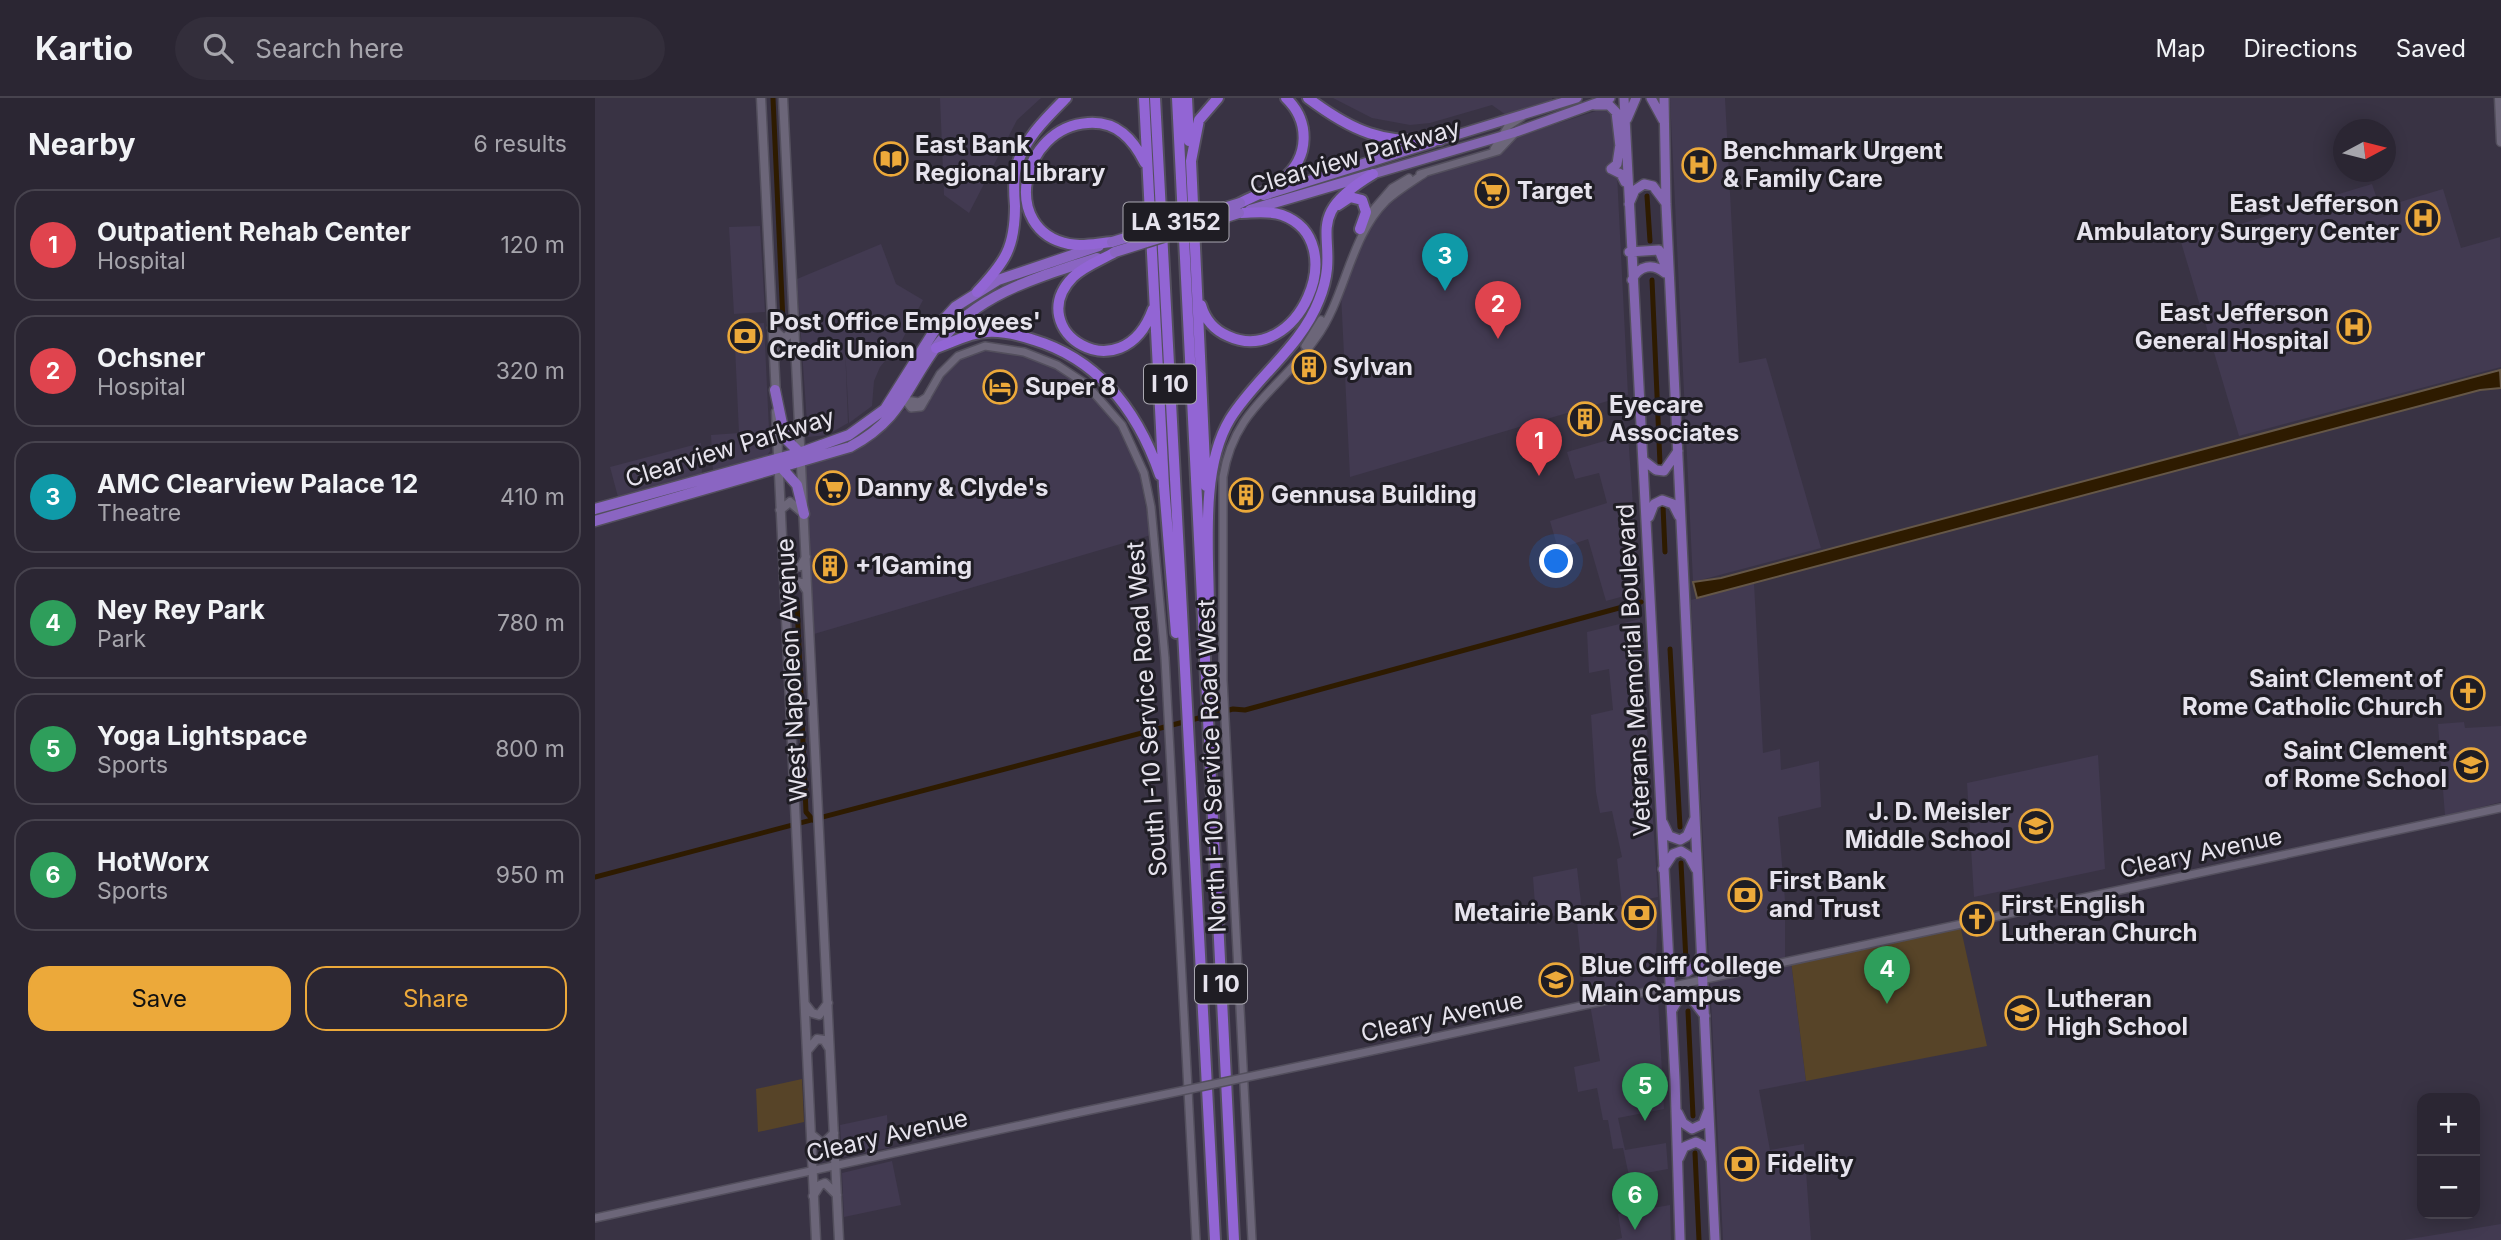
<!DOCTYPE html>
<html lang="en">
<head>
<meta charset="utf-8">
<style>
	:root { --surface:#2b2633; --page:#332e3b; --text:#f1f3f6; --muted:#a6a5ac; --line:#47434e; --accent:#eca93a }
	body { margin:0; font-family:Inter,sans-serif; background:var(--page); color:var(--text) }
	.controls { position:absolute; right:21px; bottom:21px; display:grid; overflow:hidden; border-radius:14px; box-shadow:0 4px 18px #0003 }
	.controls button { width:63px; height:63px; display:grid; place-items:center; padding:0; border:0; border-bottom:2px solid var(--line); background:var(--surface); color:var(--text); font:35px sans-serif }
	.compass { position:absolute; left:1738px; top:21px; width:63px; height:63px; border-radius:50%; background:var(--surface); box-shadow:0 4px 18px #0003; rotate:83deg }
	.you { position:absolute; left:962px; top:464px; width:24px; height:24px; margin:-18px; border:5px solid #fff; border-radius:50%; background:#1a73e8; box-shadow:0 0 0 10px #1a73e833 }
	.badge { display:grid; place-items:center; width:46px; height:46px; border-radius:50%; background:var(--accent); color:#fff; font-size:23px; font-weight:700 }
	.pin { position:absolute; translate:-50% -58px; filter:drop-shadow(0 2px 4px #0008) }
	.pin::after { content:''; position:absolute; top:37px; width:24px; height:21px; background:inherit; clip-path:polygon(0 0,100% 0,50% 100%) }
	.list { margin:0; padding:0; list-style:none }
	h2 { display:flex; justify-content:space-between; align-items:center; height:91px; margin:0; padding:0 28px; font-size:30px }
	h2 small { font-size:23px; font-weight:400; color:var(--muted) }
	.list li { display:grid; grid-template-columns:46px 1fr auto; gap:21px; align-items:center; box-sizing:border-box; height:112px; margin:0 14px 14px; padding:0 14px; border:2px solid var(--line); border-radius:21px }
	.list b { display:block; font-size:26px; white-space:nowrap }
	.list p { margin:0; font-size:23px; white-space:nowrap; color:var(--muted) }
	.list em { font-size:23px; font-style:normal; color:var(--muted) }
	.actions { display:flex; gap:14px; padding:21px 28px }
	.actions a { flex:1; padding:16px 0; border:2px solid var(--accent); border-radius:21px; text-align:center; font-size:24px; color:var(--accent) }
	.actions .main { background:var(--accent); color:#111 }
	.icon { flex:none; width:38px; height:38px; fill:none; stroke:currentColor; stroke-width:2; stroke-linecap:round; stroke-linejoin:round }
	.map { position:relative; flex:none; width:1906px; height:1142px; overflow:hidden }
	header { display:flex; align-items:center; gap:42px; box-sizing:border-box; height:98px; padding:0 35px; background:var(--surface); border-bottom:2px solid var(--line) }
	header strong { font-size:33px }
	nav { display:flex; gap:38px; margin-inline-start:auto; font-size:24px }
	.search { width:490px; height:63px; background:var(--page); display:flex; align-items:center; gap:18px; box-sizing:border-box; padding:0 24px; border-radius:38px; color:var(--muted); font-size:26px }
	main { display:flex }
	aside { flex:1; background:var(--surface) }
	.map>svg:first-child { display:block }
	.built { fill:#423a51 }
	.green { fill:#574428 }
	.water { fill:#2e1b00; stroke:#655747; stroke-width:2 }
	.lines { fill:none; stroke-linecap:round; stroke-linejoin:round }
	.canal { stroke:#2e1b00; stroke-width:5 }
	.tertiary-casing { stroke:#534f5d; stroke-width:10 }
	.secondary-casing { stroke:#534f5d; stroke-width:11 }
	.primary-casing { stroke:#534f5d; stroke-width:12 }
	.trunk-casing { stroke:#534f5d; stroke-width:13 }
	.motorway-casing { stroke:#534f5d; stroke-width:14 }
	.tertiary { stroke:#6c6679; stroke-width:7 }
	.secondary { stroke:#6c6679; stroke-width:8 }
	.primary { stroke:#8365b0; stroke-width:9 }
	.trunk { stroke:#8a65c2; stroke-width:10 }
	.motorway { stroke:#9265d4; stroke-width:10 }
	.tertiary-bridge-casing { stroke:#534f5d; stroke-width:10; stroke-linecap:butt }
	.trunk-bridge-casing { stroke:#534f5d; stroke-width:13; stroke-linecap:butt }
	.tertiary-bridge { stroke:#6c6679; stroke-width:7 }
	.trunk-bridge { stroke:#8a65c2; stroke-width:10 }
	.labels { text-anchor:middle; stroke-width:6; stroke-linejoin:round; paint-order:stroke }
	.shield { fill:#1f1d24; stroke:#aaa8b1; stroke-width:2 }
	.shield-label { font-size:23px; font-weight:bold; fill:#e6e3ed }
	.poi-label { font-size:24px; font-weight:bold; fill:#e6e3ed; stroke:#1f1d24; text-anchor:start }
	.street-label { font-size:24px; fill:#e6e3ed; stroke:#1f1d24 }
</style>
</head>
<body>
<header>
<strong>Kartio</strong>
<div class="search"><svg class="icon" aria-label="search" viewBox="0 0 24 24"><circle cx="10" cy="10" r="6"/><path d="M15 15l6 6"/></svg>Search here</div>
<nav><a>Map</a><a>Directions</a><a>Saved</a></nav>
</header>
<main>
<aside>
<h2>Nearby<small>6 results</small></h2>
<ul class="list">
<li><span class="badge" style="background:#e0444e">1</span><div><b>Outpatient Rehab Center</b><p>Hospital</p></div><em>120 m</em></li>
<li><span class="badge" style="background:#e0444e">2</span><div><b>Ochsner</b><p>Hospital</p></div><em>320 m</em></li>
<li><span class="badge" style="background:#0f9aa8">3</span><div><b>AMC Clearview Palace 12</b><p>Theatre</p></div><em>410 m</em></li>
<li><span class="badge" style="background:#2e9e5b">4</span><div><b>Ney Rey Park</b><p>Park</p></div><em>780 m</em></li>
<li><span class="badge" style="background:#2e9e5b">5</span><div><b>Yoga Lightspace</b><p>Sports</p></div><em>800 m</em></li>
<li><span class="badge" style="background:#2e9e5b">6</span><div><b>HotWorx</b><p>Sports</p></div><em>950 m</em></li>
</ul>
<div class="actions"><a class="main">Save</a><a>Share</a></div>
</aside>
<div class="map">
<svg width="1906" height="1142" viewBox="0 0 1906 1142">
	<rect width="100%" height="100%" fill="#393344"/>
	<path class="built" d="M345 0H446L422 22 374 115 349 97Z
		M738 0H957V3L911 17 897 7 835 25 815 27 777 20Z
		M1075 0H1130L1144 265 1171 260 1226 450 1098 484Z
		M1010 10 1019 16 1033 297 755 379 746 196 774 131 787 111 808 91 835 76 908 54 921 39Z
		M1777 86 1785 110 1848 91 1866 150 1905 139 1906 269 1644 338 1586 144Z
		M165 128 170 214 139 216 134 129Z
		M286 146 301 186 328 202 306 244 285 269 279 283 277 308 254 325 250 248 253 325 232 337 213 339 202 181Z
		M169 225 175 353 171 359 118 374 116 337 144 335 139 227Z
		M410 251 445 261 488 286 522 323 543 367 556 437 219 536 210 367 250 354 290 330 309 312 321 313 348 277 367 258 386 252Z
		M1033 336 1044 494 1011 503 993 441 963 451 955 423 1012 405 1004 375 980 381 972 354Z
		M106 345 107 376 23 399 15 369Z
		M1159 485 1168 655 1185 651 1186 672 1224 663 1226 709 1183 719 1190 802V859L1196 863 1211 983 1164 992 1175 1052 1209 1046 1216 1142H1128L1096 502Z
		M1045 521 1063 799 1027 806 1022 761 1027 759 1017 713 1005 715 1001 694 996 617 1018 612 1014 571 994 575 992 534Z
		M1869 624 1870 630 1906 628V704L1850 718 1843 626Z
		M1503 657 1510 771 1379 799 1372 685Z
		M982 770 987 813 1063 802 1061 864 1069 1011 1023 1020 1030 1052 1071 1045 1073 1071 1034 1078 1028 1050 1018 1051 1013 1022H1008L1002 990 983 994 979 969 1005 963 994 901H990L981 814 941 821 938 779Z
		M292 1017 294 1050 247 1059 245 1027Z
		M297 1063 306 1107 249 1119 247 1075Z
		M1075 1107 1076 1142H1020L1027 1140 1023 1116Z
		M1906 1126V1142H1809Z"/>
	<path class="green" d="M1365 827 1392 948 1211 983 1196 863Z
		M207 981 209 1024 163 1034 161 991Z"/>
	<path class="water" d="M1905 272 1906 290 1885 292 1102 500 1098 484 1126 480Z"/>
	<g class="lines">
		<path class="canal" d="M178 0 188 224
			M1052 98 1055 143
			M1057 182 1065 366
			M1068 408 1070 454
			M202 504 211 714 218 722
			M1075 551 1085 729
			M1086 765 1091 863
			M0 779 638 611 650 612 1046 504
			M1093 913 1098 1018
			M1100 1055 1104 1142"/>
		<defs>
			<path id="tertiary" d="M899 51 913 28 927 19
				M825 76 903 53 921 34
				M772 119 797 90 814 80
				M710 248 726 222
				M310 302 316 310 326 309 345 276 363 258 390 248 429 254 462 267 491 286 527 327 549 375 556 409 570 560 601 1142
				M310 302 324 304 332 299
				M753 958 1906 710
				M0 1120 481 1015
				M657 1142 628 582V379C639 310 685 292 721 240 751 199 754 140 791 103 803 92 817 84 830 75"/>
			<path id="secondary" d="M166 0 181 298
				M188 0 244 1142
				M1904 0 1906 44
				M177 230 189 241 200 231
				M179 261 191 251 201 261
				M181 314 221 1142
				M185 412 195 404 209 416
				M189 457 199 470 206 468 211 459
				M190 496 200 484 207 485 212 493
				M210 906 217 915 224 917 233 905
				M212 953 222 941 229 942 234 950
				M217 1037 228 1046 239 1035
				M218 1098 225 1087 230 1085 242 1097"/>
			<path id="primary" d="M1029 0 1080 981 1085 1142
				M1056 0 1068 22
				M1069 0 1071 106 1120 1142
				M1000 7H1014L1021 14 1025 49
				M1032 21 1041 0
				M845 42 982 0
				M1025 46 1022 66 1016 71 1026 76 1030 84
				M778 76 921 34 1015 0
				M1034 106 1040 92 1049 86 1058 88 1070 104
				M1034 154 1064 152 1070 167
				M1037 182C1044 167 1058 165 1070 175
				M1048 362 1061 372 1069 373 1083 353
				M1054 419 1059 406 1067 402 1078 406 1084 418
				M1068 725 1074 738 1085 742 1092 738 1099 722
				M1068 771 1078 756 1086 753 1094 758 1101 771
				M1073 862 1082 872 1092 874 1103 866 1105 859
				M1077 912 1084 900 1094 897 1110 918
				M1083 1015 1088 1025 1097 1031 1108 1026 1113 1013
				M1084 1060 1089 1049 1101 1044 1109 1048 1115 1060"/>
			<path id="trunk" d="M669 97 838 44
				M655 112 774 77
				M180 292 190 340 207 357
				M185 368 202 387 209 416
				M0 411 207 354 254 337 290 311 341 230 360 209 403 182 504 148
				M0 423 255 349C308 321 311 288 344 245 384 195 443 179 502 160"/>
			<path id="motorway" d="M549 0 569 388 581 535
				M560 0 620 1142
				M582 0 639 1142
				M592 0 594 43
				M713 0C758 34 788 46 845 42
				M645 105C659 98 676 92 688 81 715 59 715 23 691 0
				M743 107 755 99 767 102 771 114 765 131
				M517 144C503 145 488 149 474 146 404 132 426 29 493 25 522 23 538 41 550 65
				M520 154C506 162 489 168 478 179 426 232 527 297 558 211
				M382 194C410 164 420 150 420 108 419 96 418 82 421 70 429 41 451 20 471 0
				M606 207C610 221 619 232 633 238 702 270 759 143 687 117 673 112 658 115 644 115
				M341 250C358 244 374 235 392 234 407 233 424 237 439 242 505 262 543 314 565 377
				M611 388 596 63 604 22 623 0
				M614 525C615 463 603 374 635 321 661 279 706 249 724 202 750 139 700 123 778 76"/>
		</defs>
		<use href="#tertiary" class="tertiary-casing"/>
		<use href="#secondary" class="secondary-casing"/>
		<use href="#primary" class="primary-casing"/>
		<use href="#trunk" class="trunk-casing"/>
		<use href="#motorway" class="motorway-casing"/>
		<use href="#tertiary" class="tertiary"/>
		<use href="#secondary" class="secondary"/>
		<use href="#primary" class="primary"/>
		<use href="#trunk" class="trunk"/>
		<use href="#motorway" class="motorway"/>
		<defs>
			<path id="tertiary-bridge" d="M481 1015 753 958"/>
			<path id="trunk-bridge" d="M517 144 645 105
				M520 154 644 115"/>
		</defs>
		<use href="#tertiary-bridge" class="tertiary-bridge-casing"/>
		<use href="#trunk-bridge" class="trunk-bridge-casing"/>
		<use href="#tertiary-bridge" class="tertiary-bridge"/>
		<use href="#trunk-bridge" class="trunk-bridge"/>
	</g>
	<defs>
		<symbol id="library-ring" viewBox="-11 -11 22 22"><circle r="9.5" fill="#1f1d24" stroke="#eca93a" stroke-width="1.5"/><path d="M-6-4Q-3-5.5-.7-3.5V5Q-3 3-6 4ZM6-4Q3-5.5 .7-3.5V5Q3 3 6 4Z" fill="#eca93a"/></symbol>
		<symbol id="hospital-ring" viewBox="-11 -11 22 22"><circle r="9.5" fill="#1f1d24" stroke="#eca93a" stroke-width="1.5"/><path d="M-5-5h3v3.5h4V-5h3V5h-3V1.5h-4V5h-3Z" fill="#eca93a"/></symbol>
		<symbol id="supermarket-ring" viewBox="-11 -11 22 22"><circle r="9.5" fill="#1f1d24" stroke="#eca93a" stroke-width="1.5"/><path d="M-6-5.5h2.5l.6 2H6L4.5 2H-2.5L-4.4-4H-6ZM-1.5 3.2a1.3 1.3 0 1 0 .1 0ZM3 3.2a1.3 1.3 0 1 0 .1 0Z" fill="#eca93a"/></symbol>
		<symbol id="bank-ring" viewBox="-11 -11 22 22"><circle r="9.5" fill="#1f1d24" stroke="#eca93a" stroke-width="1.5"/><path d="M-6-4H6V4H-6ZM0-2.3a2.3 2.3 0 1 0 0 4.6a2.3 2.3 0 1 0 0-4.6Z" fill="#eca93a"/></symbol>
		<symbol id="building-ring" viewBox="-11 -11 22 22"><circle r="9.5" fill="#1f1d24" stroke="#eca93a" stroke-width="1.5"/><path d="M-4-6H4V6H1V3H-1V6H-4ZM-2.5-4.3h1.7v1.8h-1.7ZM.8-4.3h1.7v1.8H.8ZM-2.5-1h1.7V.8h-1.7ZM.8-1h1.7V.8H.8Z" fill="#eca93a"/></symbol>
		<symbol id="hotel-ring" viewBox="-11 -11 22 22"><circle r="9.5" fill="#1f1d24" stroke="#eca93a" stroke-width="1.5"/><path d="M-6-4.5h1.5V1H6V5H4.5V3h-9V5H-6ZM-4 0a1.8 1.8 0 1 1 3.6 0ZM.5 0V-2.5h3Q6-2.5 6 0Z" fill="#eca93a"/></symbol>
		<symbol id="church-ring" viewBox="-11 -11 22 22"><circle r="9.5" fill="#1f1d24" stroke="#eca93a" stroke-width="1.5"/><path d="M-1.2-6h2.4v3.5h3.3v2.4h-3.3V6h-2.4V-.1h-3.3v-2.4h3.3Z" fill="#eca93a"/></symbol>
		<symbol id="school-ring" viewBox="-11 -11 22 22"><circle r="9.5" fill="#1f1d24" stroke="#eca93a" stroke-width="1.5"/><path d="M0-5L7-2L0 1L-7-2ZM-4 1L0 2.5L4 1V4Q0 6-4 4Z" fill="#eca93a"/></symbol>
		<symbol id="university-ring" viewBox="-11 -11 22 22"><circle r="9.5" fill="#1f1d24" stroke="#eca93a" stroke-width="1.5"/><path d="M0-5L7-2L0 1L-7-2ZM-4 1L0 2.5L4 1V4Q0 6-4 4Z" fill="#eca93a"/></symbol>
	</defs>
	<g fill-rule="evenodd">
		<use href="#library-ring" x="277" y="42" width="38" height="38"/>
		<use href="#hospital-ring" x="1085" y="48" width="38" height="38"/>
		<use href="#supermarket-ring" x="878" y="74" width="38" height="38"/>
		<use href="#hospital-ring" x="1809" y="101" width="38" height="38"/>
		<use href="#hospital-ring" x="1740" y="210" width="38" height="38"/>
		<use href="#bank-ring" x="131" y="219" width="38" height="38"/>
		<use href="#building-ring" x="695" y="250" width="38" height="38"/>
		<use href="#hotel-ring" x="386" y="270" width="38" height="38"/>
		<use href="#building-ring" x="971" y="302" width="38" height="38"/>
		<use href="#supermarket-ring" x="219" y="371" width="38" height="38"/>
		<use href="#building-ring" x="632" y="378" width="38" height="38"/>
		<use href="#building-ring" x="216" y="449" width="38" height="38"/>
		<use href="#church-ring" x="1854" y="576" width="38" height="38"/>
		<use href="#school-ring" x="1857" y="648" width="38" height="38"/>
		<use href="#school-ring" x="1422" y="709" width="38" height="38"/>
		<use href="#bank-ring" x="1131" y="778" width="38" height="38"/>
		<use href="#bank-ring" x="1025" y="796" width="38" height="38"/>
		<use href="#church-ring" x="1363" y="802" width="38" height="38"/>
		<use href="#university-ring" x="942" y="863" width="38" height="38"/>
		<use href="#school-ring" x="1408" y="896" width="38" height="38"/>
		<use href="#bank-ring" x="1128" y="1047" width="38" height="38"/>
	</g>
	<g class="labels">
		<g class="shield">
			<rect x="528.5" y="104.5" width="105" height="39" rx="5"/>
			<rect x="549" y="266.5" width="52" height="39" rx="5"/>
			<rect x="600" y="866.5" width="52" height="39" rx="5"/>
		</g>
		<g class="shield-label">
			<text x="581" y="132">LA 3152</text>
			<text x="575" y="294">I 10</text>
			<text x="626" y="894">I 10</text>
		</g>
		<g class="poi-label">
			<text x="320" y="55">East Bank<tspan x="320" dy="28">Regional Library</tspan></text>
			<text x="1128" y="61">Benchmark Urgent<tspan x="1128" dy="28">&amp; Family Care</tspan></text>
			<text x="922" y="101">Target</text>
			<text x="1804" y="114" text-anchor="end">East Jefferson<tspan x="1804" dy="28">Ambulatory Surgery Center</tspan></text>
			<text x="1734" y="223" text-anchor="end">East Jefferson<tspan x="1734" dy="28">General Hospital</tspan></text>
			<text x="174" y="232">Post Office Employees'<tspan x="174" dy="28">Credit Union</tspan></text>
			<text x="738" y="277">Sylvan</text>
			<text x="430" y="297">Super 8</text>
			<text x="1014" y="315">Eyecare<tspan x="1014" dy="28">Associates</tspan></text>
			<text x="262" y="398">Danny &amp; Clyde's</text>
			<text x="676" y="405">Gennusa Building</text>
			<text x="260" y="476">+1Gaming</text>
			<text x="1848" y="589" text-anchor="end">Saint Clement of<tspan x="1848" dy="28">Rome Catholic Church</tspan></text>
			<text x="1852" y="661" text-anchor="end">Saint Clement<tspan x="1852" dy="28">of Rome School</tspan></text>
			<text x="1416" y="722" text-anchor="end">J. D. Meisler<tspan x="1416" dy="28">Middle School</tspan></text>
			<text x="1174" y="791">First Bank<tspan x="1174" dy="28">and Trust</tspan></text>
			<text x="1406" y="815">First English<tspan x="1406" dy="28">Lutheran Church</tspan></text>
			<text x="1020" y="823" text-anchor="end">Metairie Bank</text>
			<text x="986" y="876">Blue Cliff College<tspan x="986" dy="28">Main Campus</tspan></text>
			<text x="1452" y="909">Lutheran<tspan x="1452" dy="28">High School</tspan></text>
			<text x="1172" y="1074">Fidelity</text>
		</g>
		<g class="street-label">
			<text transform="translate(760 59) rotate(-16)" y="8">Clearview Parkway</text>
			<text transform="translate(135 350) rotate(-17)" y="8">Clearview Parkway</text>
			<text transform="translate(197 572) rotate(-93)" y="8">West Napoleon Avenue</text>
			<text transform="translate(1039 572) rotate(-93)" y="8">Veterans Memorial Boulevard</text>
			<text transform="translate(552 611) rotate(-94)" y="8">South I-10 Service Road West</text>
			<text transform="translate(617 668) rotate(-92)" y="8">North I-10 Service Road West</text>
			<text transform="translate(1606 755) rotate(-12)" y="8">Cleary Avenue</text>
			<text transform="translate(847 919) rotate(-12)" y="8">Cleary Avenue</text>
			<text transform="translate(292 1038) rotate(-13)" y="8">Cleary Avenue</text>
		</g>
	</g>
</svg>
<div class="controls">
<button>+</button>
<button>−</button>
</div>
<svg class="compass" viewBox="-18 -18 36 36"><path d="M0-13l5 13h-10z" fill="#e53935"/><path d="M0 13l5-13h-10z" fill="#a6a5ac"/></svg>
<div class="you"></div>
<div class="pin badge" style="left:944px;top:378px;background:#e0444e">1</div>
<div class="pin badge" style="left:903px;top:241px;background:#e0444e">2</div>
<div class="pin badge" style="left:850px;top:193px;background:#0f9aa8">3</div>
<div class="pin badge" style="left:1292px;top:906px;background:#2e9e5b">4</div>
<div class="pin badge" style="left:1050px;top:1023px;background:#2e9e5b">5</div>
<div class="pin badge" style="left:1040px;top:1132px;background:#2e9e5b">6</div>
</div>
</main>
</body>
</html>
